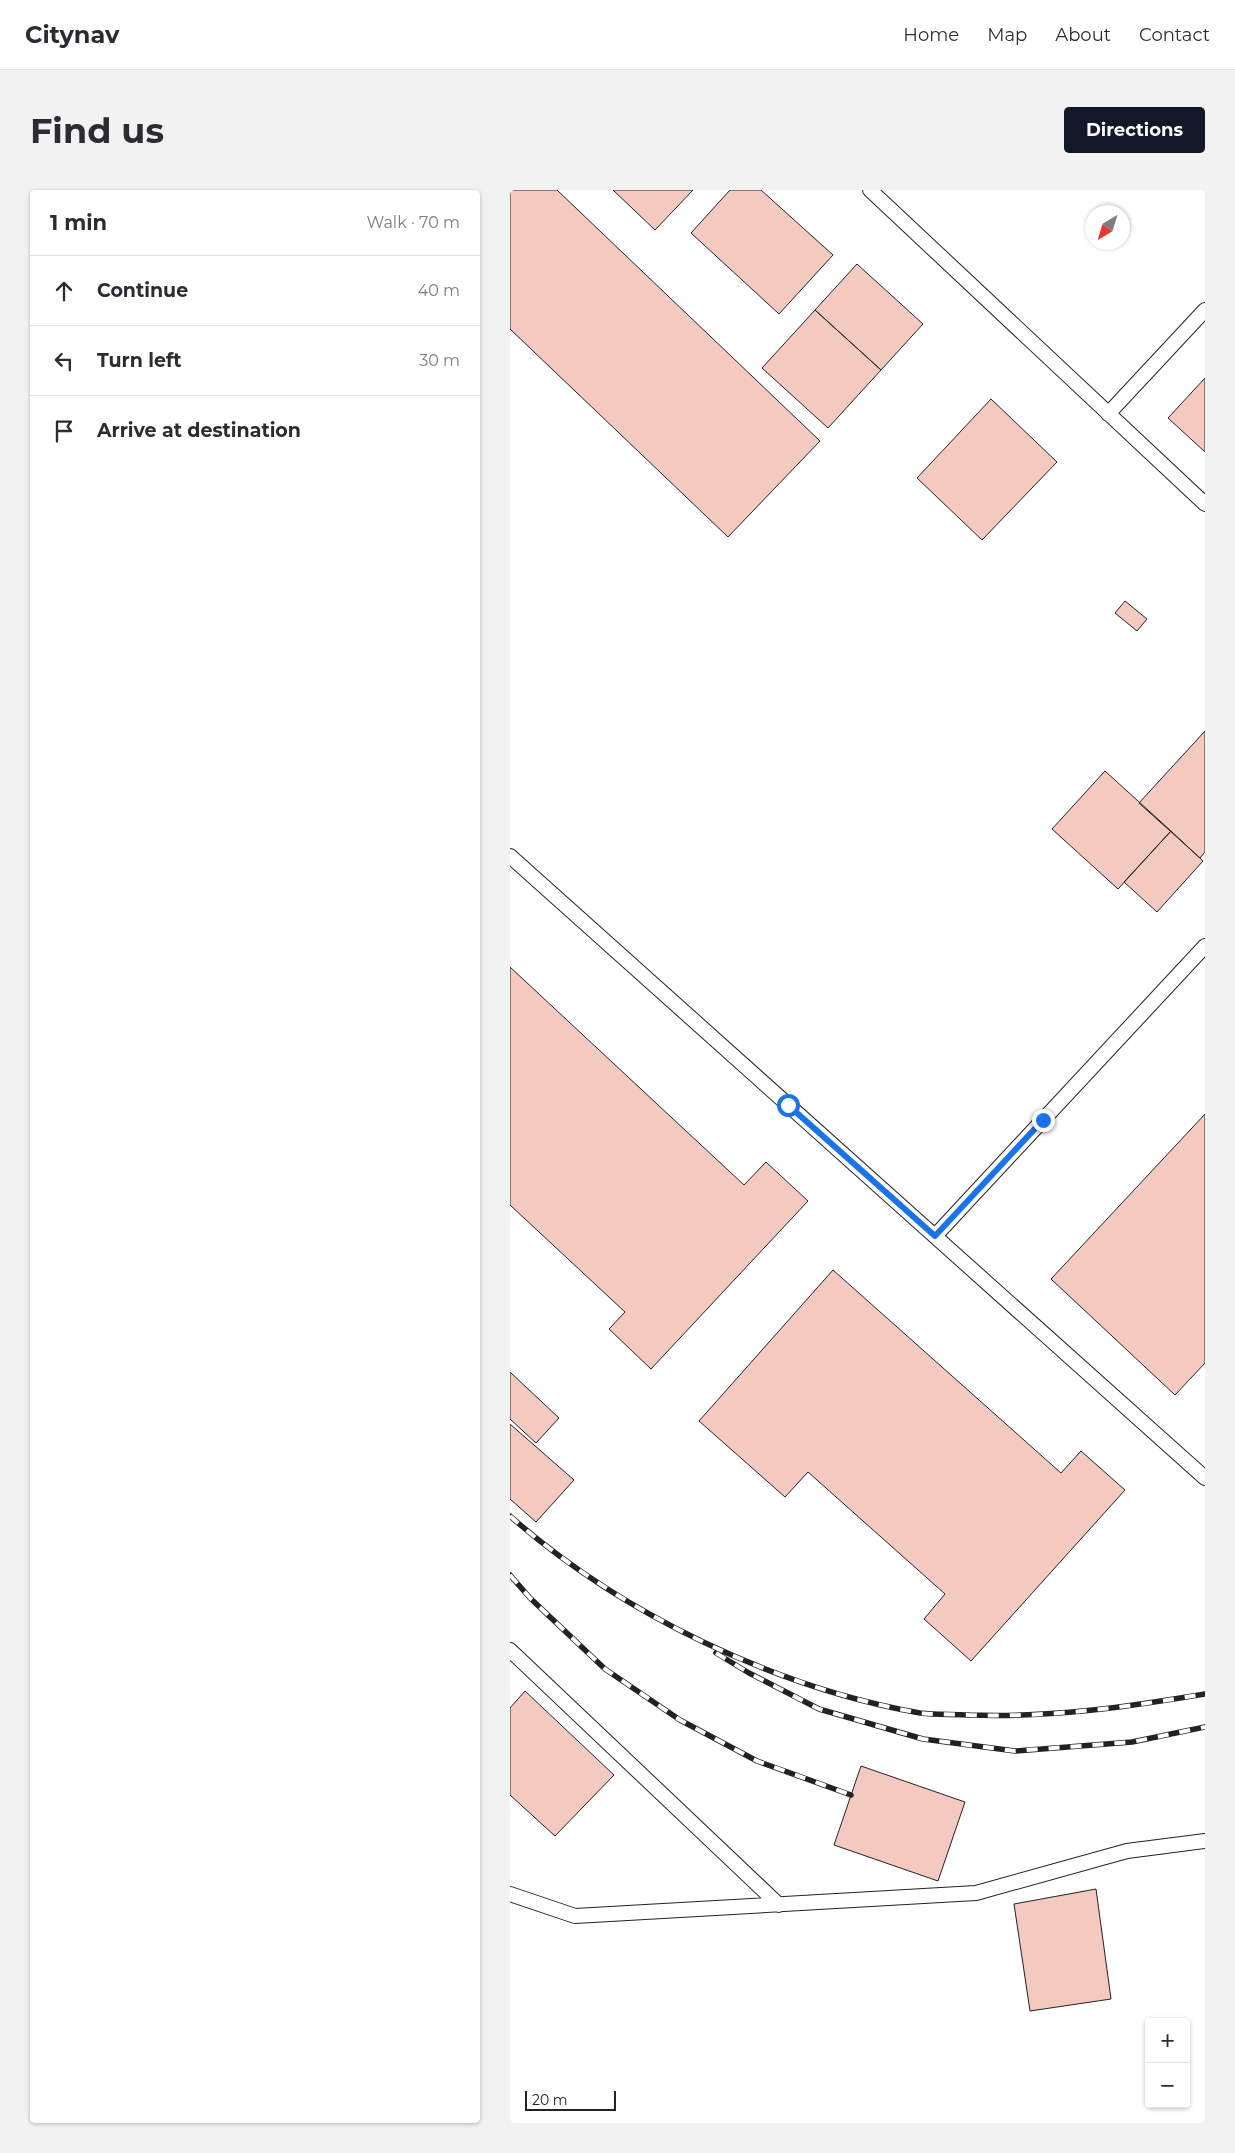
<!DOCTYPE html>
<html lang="en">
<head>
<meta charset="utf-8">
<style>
	:root { --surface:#fff; --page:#f2f2f3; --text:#2b2b33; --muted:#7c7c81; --line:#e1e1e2; --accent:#111827 }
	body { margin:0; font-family:Montserrat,sans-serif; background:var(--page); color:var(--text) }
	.controls { position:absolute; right:15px; bottom:15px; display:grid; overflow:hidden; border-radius:5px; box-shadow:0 1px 4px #0004 }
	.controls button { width:45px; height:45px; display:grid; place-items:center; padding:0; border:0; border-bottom:1px solid var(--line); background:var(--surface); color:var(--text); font:25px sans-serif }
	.compass { position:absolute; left:575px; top:15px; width:45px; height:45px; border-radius:50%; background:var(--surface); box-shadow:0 1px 4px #0004; rotate:218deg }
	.scale { position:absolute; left:15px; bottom:12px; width:91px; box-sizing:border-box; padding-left:5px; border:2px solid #222; border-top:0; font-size:14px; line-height:18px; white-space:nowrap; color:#222; -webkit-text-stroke:4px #fff; paint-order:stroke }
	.stop { position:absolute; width:15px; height:15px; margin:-11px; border:4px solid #1a73e8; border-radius:50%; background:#fff }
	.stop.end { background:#1a73e8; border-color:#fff; box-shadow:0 1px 5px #0008 }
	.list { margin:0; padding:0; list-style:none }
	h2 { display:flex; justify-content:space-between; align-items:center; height:65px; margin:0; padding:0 20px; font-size:21px }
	h2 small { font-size:16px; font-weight:400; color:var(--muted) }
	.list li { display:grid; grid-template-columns:32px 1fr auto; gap:15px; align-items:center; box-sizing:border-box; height:70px; padding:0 20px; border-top:1px solid var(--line) }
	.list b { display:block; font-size:19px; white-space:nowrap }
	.list em { font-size:16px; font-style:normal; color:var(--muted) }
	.icon { flex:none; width:28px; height:28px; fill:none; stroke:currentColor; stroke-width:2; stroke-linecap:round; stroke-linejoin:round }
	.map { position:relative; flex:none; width:695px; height:1933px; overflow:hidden; border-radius:5px }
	header { display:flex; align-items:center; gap:30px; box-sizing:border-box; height:70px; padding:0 25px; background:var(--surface); border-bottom:1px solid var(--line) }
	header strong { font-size:24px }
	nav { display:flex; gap:28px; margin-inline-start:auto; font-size:18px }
	.intro { display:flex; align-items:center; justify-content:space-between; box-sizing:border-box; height:120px; padding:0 30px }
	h1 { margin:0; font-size:35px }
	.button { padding:12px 22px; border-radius:5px; background:var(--accent); color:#fff; font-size:18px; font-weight:700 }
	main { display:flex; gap:30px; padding:0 30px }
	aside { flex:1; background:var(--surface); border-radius:5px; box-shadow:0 1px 4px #0004 }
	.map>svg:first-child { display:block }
	.building { fill:#f3c9c0; stroke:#222 }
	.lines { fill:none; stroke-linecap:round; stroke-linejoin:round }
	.service-casing { stroke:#222; stroke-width:16 }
	.service { stroke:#fff; stroke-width:14 }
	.rail-casing { stroke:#222; stroke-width:5.5 }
	.rail { stroke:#fff; stroke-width:4; stroke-dasharray:11; stroke-linecap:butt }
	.route { stroke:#1a73e8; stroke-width:6 }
</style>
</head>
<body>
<header>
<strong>Citynav</strong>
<nav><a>Home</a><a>Map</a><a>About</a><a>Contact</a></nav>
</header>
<div class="intro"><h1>Find us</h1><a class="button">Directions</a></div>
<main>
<aside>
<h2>1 min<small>Walk · 70 m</small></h2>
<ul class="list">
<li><svg class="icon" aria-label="ahead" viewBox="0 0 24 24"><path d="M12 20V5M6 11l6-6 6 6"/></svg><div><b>Continue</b></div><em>40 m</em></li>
<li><svg class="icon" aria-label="left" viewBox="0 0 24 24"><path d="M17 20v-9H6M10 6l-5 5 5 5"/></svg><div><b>Turn left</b></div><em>30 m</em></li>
<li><svg class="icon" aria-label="arrive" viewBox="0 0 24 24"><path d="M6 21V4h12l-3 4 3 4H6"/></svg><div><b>Arrive at destination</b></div></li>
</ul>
</aside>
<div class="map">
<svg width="695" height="1933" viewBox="0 0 695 1933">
	<rect width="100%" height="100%" fill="#fff"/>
	<path class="building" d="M0 0H47L310 251 218 347 0 139Z
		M103 0H183L145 40Z
		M220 0H251L323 65 269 124 181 43Z
		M347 74 413 134 371 180 305 120Z
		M305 120 371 180 318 238 252 178Z
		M695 188V262L658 228Z
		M481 209 547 272 472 350 407 288Z
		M615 411 637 429 627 441 605 423Z
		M695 541V662L690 668 629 613Z
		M595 581 661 641 608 699 542 639Z
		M661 641 693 671 647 722 614 692Z
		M0 777 234 995 256 972 298 1011 141 1179 99 1139 115 1122 0 1015Z
		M695 924V1173L665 1205 541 1089Z
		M323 1080 551 1283 571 1261 615 1300 461 1471 414 1429 435 1404 298 1282 275 1307 189 1231Z
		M0 1182 49 1228 26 1253 0 1229Z
		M0 1234 64 1290 26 1332 0 1309Z
		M15 1501 104 1585 45 1646 0 1605V1518Z
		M351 1576 455 1612 428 1691 324 1655Z
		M586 1699 601 1809 520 1821 504 1714Z"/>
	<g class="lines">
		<defs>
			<path id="service" d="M360 0 695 314
				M598 224 695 120
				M0 666 695 1288
				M425 1046 695 756
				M0 1460 269 1715
				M0 1704 65 1726 466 1703 617 1661 695 1651"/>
		</defs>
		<use href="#service" class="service-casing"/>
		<use href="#service" class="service"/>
		<defs>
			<path id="rail" d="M0 1326C110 1423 266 1498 410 1523 426 1525 443 1524 459 1525 539 1528 617 1517 695 1504
				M0 1385 20 1408 95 1479 170 1530 247 1571 341 1605
				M206 1463 239 1483 309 1519 413 1549 505 1561 622 1552 695 1537"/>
		</defs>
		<use href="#rail" class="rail-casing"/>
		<use href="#rail" class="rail"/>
	</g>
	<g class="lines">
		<path class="route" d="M278 915 425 1046 533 930"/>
	</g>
</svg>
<div class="controls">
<button>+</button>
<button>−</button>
</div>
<svg class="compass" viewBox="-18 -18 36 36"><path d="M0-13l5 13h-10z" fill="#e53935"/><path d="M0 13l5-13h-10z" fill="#7c7c81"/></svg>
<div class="scale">20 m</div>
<div class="stop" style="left:278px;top:915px"></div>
<div class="stop end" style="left:533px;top:930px"></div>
</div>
</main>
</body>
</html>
